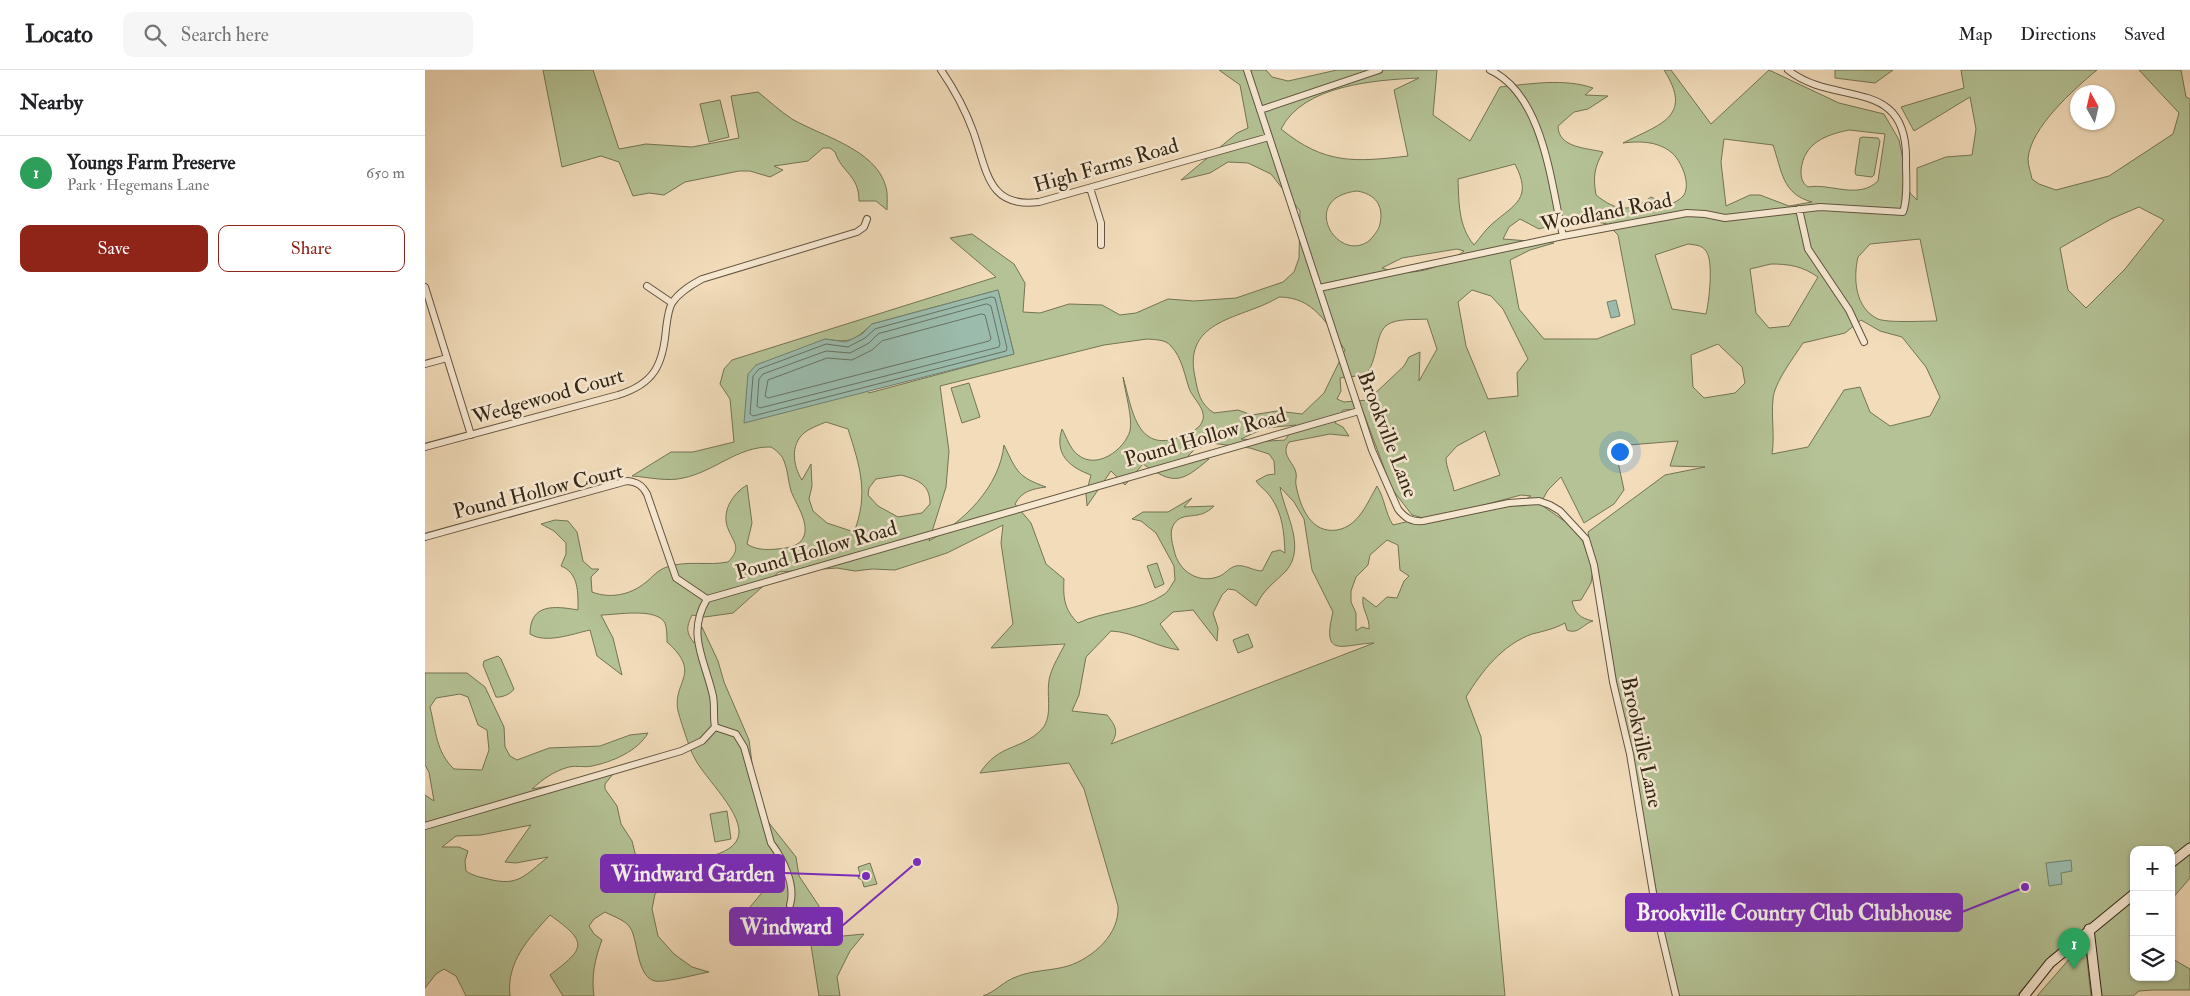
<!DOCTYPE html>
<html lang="en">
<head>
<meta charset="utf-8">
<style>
	:root { --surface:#fff; --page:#f6f6f6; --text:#202124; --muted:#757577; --line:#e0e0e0; --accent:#8f2418 }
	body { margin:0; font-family:"IM FELL Double Pica",serif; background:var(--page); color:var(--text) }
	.controls { position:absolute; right:15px; bottom:15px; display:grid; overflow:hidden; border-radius:10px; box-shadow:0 1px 4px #0004 }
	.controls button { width:45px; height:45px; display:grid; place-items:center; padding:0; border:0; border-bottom:1px solid var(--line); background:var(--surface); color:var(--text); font:25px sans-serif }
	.compass { position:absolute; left:1645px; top:15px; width:45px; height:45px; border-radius:50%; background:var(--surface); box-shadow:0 1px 4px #0004; rotate:352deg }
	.you { position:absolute; left:1194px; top:381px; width:18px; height:18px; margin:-12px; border:4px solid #fff; border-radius:50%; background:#1a73e8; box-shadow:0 0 0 8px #1a73e833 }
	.badge { display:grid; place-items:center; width:32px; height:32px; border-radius:50%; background:var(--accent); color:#fff; font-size:16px; font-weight:700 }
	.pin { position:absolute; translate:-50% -41px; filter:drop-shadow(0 1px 2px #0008) }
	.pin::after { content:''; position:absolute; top:26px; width:18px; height:15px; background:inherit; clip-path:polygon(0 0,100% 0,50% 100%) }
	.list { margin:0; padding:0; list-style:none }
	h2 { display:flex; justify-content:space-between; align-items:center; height:65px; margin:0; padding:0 20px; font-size:21px }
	h2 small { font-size:16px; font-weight:400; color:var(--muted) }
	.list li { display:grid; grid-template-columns:32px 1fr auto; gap:15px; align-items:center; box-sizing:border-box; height:75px; padding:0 20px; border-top:1px solid var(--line) }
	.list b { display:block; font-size:19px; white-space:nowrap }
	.list p { margin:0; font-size:16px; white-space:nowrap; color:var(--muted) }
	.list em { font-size:16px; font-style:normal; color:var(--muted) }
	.actions { display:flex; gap:10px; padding:15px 20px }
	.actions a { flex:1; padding:11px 0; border:1px solid var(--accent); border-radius:10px; text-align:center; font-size:18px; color:var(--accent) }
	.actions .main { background:var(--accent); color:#fff }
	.icon { flex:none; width:28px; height:28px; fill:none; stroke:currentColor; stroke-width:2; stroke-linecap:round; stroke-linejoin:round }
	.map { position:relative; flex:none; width:1765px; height:926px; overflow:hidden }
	header { display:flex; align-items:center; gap:30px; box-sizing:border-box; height:70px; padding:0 25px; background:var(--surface); border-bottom:1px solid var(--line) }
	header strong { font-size:24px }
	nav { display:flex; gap:28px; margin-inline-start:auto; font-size:18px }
	.search { width:350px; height:45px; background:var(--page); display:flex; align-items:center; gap:12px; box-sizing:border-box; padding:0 18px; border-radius:10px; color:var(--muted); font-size:19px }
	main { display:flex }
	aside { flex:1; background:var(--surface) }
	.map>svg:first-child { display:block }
	.green { fill:#b4c295; stroke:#747456; fill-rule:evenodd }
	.water { fill:#9bbcad; stroke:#718071 }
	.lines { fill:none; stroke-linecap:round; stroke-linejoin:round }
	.shore { stroke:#677262; stroke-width:1 }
	.street-casing { stroke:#63543f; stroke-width:8 }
	.secondary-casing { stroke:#332716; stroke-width:11 }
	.street { stroke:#f7e8d2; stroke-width:6 }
	.secondary { stroke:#f7e8d2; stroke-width:9 }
	.labels { text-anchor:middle; stroke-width:5; stroke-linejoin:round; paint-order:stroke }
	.street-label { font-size:21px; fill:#332716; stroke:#f7e8d2 }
	.leader { fill:none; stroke:#7b2cbf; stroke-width:2 }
	.callout-dot { fill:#7b2cbf; stroke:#f7e8d2; stroke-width:2 }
	.callout { fill:#7b2cbf; stroke:#7b2cbf; stroke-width:2 }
	.callout-label { font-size:22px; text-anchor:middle; font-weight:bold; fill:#fff }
</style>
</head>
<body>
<header>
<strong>Locato</strong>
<div class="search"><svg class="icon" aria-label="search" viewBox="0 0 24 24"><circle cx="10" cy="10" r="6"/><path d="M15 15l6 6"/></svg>Search here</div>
<nav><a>Map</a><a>Directions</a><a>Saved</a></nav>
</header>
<main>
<aside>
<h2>Nearby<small></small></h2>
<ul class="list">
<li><span class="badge" style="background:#2e9e5b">1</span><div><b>Youngs Farm Preserve</b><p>Park · Hegemans Lane</p></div><em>650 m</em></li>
</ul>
<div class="actions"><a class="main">Save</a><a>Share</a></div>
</aside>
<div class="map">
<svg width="1765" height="926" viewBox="0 0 1765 926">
	<rect width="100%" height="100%" fill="#f2dcba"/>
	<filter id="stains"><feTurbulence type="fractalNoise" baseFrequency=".004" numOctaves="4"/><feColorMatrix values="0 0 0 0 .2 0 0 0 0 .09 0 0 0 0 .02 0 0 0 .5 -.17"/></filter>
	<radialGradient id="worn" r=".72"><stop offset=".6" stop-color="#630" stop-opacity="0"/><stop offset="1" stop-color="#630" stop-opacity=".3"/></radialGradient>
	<path class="green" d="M118 0H168L194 79 221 74 267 77 314 68 306 26 333 22C344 31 355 41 367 49 396 66 451 79 461 117 463 124 462 133 462 140L451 131H434C434 105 417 103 410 82L405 78H398L383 91 349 96 358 100 345 107 325 101H314L260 112 239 125 224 123 208 126 194 92 176 86 137 97Z
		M794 0H841L847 7 863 11 912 0H1012L1008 45 1045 71 1075 17C1105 14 1139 8 1168 18L1160 25 1183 26 1163 39 1149 42 1133 56C1133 78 1162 78 1178 82 1169 98 1168 107 1171 125 1191 141 1205 143 1226 127L1243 135C1249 133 1255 130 1259 125 1266 113 1256 90 1246 82 1232 71 1214 71 1198 73 1235 54 1269 47 1239 0H1246L1286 54 1344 0 1414 33 1459 44 1474 70 1485 123 1492 130V98L1521 87 1547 85 1551 59 1545 27 1489 61 1476 37 1539 18 1536 0H1672C1649 19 1605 58 1603 89 1603 96 1606 103 1607 109L1614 114 1631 120 1684 106 1748 64 1754 43 1714 0H1756L1761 27 1765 29V774L1746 789V780H1709V819L1624 887 1592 926H1251L1163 462 1240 405 1280 397 1245 396 1253 371 1204 375 1193 392 1199 420 1189 434 1159 453 1136 407 1123 420 1115 434 1151 459 1157 469 1168 500 1166 513 1156 530 1147 531C1150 544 1155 548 1168 551 1158 554 1153 565 1142 560L1140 553C1129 559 1119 561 1107 564 1077 575 1057 601 1041 627L1056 667 1080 926H558C570 922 579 911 591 907 607 900 626 901 643 896 668 888 695 864 693 836L659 719 644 693 555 703C574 673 596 681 617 659 629 645 620 623 625 606 628 595 635 584 640 574L566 578 588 554 576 473 578 455 522 483 470 500 447 499 430 501 412 498 354 502 308 543 280 547 267 545C261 558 261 562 269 573L277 557 293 591 299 612 324 670 333 739 371 787 374 806 394 836 396 851 406 862 418 866 439 864 425 881 412 907 415 926H394L385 869 371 844 332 853 317 861 322 855 325 837 340 819V786L306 799 247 811 230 824 227 839 233 866 249 884 267 897 284 902C273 904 239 913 230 911 212 907 213 872 206 859 201 850 189 847 180 842L169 849 164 856 169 864 177 870C170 888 166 907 169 926H138L125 905C160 878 164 873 125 845 104 868 81 892 85 926H41L31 906 19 899 11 904 0 918V725L9 731 4 702 0 695V603H42L60 617 79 657 80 677 85 686 92 690 124 678 175 676 205 665 223 663C213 681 187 692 167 696 160 698 151 695 144 697 129 701 118 709 107 719L188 704 180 714V719L192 736 196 754 207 771 212 791 213 806C219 803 226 797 232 795 252 790 304 791 313 768 321 745 279 708 269 687 265 680 255 649 253 641 247 611 278 604 242 572 242 566 242 558 240 553 231 537 191 545 176 545L188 568 197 605 172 586 165 560C147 564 121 574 105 564 105 533 130 536 153 540 153 523 154 503 136 496L141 484V473L129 461 116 454 130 450 143 451 152 462 158 491 167 499H174L166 507 167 522C185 529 205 525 220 513 228 507 232 500 242 497 263 490 282 496 303 492 316 479 310 474 304 461 295 443 307 424 322 415L327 453 322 474C331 480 342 480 352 479 362 478 375 477 379 466 384 452 371 434 366 421 363 411 363 400 359 391 357 385 351 380 346 377 313 376 289 402 258 408 243 412 222 407 207 406L246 382H268L309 372 305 329 295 314 299 299 307 290 571 207 525 168 547 164 589 194 600 213 598 242 615 243 644 234 677 235 695 245 711 243 743 229 769 231 811 228 858 212 869 202 874 188 875 141 846 104 823 93 803 92 785 103 756 110 812 63 823 58 815 15ZM994 8 969 20 983 86C930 92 900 95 856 59 878 15 950 10 994 8ZM1424 60 1460 64 1453 111C1433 130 1406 113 1383 117 1377 113 1376 108 1376 100 1379 73 1400 65 1424 60ZM1299 69 1348 75C1357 101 1357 124 1387 132L1364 136 1335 125H1325L1301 136 1296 92ZM1090 94C1108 129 1090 134 1067 154 1060 160 1055 168 1049 175 1033 156 1034 132 1033 109ZM932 121C950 124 959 135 955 154 954 160 949 165 945 170 913 196 872 128 932 121ZM1714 137 1739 150 1700 199 1661 238 1643 220 1635 178 1686 149ZM1095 149 1114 159 1131 154 1168 151 1182 154 1193 165 1210 254 1172 269H1119L1094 239 1085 190 1105 180 1129 173 1078 169 1084 157ZM1495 169 1512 251C1500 251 1462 253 1453 249 1430 238 1428 209 1433 187L1445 174ZM1263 174C1270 175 1277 175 1281 181 1289 191 1284 232 1281 244L1247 239 1230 185ZM1032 179 1039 181C1015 199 986 208 957 198L977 188ZM1346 194C1364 194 1377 196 1393 207L1364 256 1344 258 1331 243 1325 199ZM573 220 589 284 444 323 400 269C425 273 429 271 447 254ZM1047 220 1066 226 1078 239 1103 289 1092 303 1093 326 1063 329 1041 276 1033 232ZM854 227C889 227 902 254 920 280L899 323 877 344 852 341 827 345 813 340 789 343C775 334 773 323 770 307 757 248 819 249 854 227ZM1002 249 1012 279 994 311 995 282 984 287 979 296 943 330 919 332 912 329 916 321 915 308 940 305C953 292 950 263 962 255 972 248 990 250 1002 249ZM1436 250 1455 261 1477 267 1501 297 1515 327 1505 346 1465 356 1445 342 1435 317 1419 320 1383 377 1347 384C1350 366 1346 347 1348 329 1349 313 1369 287 1378 273L1420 263ZM722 269C731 270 740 269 746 276 757 288 759 303 764 318 767 328 783 340 777 352 774 360 762 364 755 367 711 384 707 338 698 307 700 322 708 348 705 361 699 380 672 400 653 385 645 379 642 368 637 359 629 384 644 397 666 405L661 424 662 436 686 401 700 415 718 394C749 415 756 413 784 389L763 386 770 379 786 373 825 378 844 384 849 391 850 404 842 405 831 411C835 417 841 420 845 426 858 444 859 462 860 483L855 480 847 482 837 501C829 501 819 494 811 496 805 497 801 503 795 506 774 515 753 501 749 480 747 472 744 461 749 454 758 440 774 452 789 436L759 437 767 428 743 442H718L707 449 716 451 731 463 749 496 750 510C746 515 744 522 738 525 717 540 678 541 653 553 639 540 638 527 639 509L621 494 606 453 590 434C597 421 607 419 621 417 593 407 592 402 579 375 574 418 539 451 504 471L521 417 524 381 515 316 679 275ZM1293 274 1317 297 1320 313 1310 323 1279 328 1268 317 1266 285ZM937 339 967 419 987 445 998 448 968 455C960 443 960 429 952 416 942 433 934 456 912 460 886 464 875 437 871 415 870 411 872 407 871 403 869 392 855 385 864 372L905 364 924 366 918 357 910 353 918 340ZM401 352 423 359C435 396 444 424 429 462L402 453 388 441 384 429 387 416 386 394 377 410C368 396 365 375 379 363 385 358 394 355 401 352ZM871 355 860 370 844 371 816 369 840 358ZM1060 361 1075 405 1029 421C1027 409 1021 397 1021 388L1032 376ZM476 405C493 410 505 414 505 434L497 443 473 447 453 436 443 425 444 418 451 409ZM855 417 869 432 879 449 887 500 908 542C896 590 918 574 949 573L686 674C694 662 691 656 682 645L647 641 654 625 661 587 686 561C710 562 730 577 754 580L735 554 748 542 768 540 792 571 793 558 788 543 797 525 803 519 810 520 831 536C838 520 849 513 861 501 882 477 859 442 855 417ZM1096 425 1106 426C1086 438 1068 441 1044 439ZM962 470 973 475 975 500 984 506 979 511 972 528 962 527 951 537 938 527C936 539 945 547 944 559L937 557 931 561V543L926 532V521L931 507 943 495 945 485ZM35 624 43 627 53 655 62 660 64 680 57 700 29 699C11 682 11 661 5 637L11 628ZM106 755 80 792 91 793 123 787C100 805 94 817 63 809 55 807 48 806 41 801L40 791 43 781 34 777H17L31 766 56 765Z
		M1410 0H1468L1450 13 1410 8Z
		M295 30 304 67 284 72 275 34Z
		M1438 67 1453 68 1455 71 1449 105 1447 107 1431 105 1430 102 1435 68Z
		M544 313 555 347 537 353 526 318Z
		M732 493 739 514 730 518 722 496Z
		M823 564 828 577 813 583 808 570Z
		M73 586 76 589 89 619C86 624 76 628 71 627L58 595 59 591Z
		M302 741 306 769 290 772 285 744Z
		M1765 782V808L1746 830V797Z
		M445 793 452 814 439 817 437 810 433 808 435 804 433 797Z
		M1709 827V874L1707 876 1709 877V907H1746V888L1765 899V920H1727L1714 921 1708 926H1674L1667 860Z
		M1660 871 1666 926H1612Z"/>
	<path class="water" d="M573 220 589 284 319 353 323 304 331 295 400 269 421 272 437 264 447 254Z
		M1191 230 1195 246 1186 248 1182 232Z
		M1646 790 1647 801 1636 803 1637 814 1624 816 1621 793Z"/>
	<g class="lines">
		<path class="shore" d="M567 227 570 228 582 278 581 281 328 346 325 344 328 306 334 299 401 274 423 277 440 268 450 259Z
			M562 234 566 236 575 274 574 277 335 338 332 336 334 309 338 304 401 281 425 283 444 273 453 264Z
			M557 244 560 245 566 269 564 271 343 328 340 326 343 310 402 288 427 290 447 280 457 271Z"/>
		<defs>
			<path id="street" d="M516 0C529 19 540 39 548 61 562 99 562 139 614 132L844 67
				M822 0 947 380 973 439C980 448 986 452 998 451L1084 433 1114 431 1125 435 1135 441 1161 469 1169 495 1188 612 1205 684 1231 841 1251 926
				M1065 0C1119 25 1126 115 1138 166
				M835 40 954 0
				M665 118 676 153V175
				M1374 139 1383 179 1424 240 1439 272
				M222 216 247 233
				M0 217 46 365
				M894 218 1138 166 1262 143 1280 144 1300 148 1395 137 1478 142C1483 128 1481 108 1481 93 1484 4 1410 38 1363 0
				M0 294 22 288
				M0 377 193 325C229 314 238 295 241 259 242 252 243 240 247 233 254 222 266 215 277 209L432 162 439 157 442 149
				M0 467 202 411C212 412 217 415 222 424L251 508 282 529
				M290 657 311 664 319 677 346 773C358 789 371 815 365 835
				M0 756 256 681 277 671 290 657C288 647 290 637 288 626 280 590 261 564 282 529L934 341"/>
			<path id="secondary" d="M1746 793 1765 778
				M1664 859 1672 926
				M1599 926 1625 893 1709 824"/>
		</defs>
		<use href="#street" class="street-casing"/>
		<use href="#secondary" class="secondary-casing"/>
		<use href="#street" class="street"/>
		<use href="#secondary" class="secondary"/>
	</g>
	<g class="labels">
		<g class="street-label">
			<text transform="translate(681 95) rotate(-16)" y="7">High Farms Road</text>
			<text transform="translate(1181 142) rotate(-11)" y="7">Woodland Road</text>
			<text transform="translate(123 326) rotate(-16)" y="7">Wedgewood Court</text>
			<text transform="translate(963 364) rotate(69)" y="7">Brookville Lane</text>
			<text transform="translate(780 367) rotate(-16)" y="7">Pound Hollow Road</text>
			<text transform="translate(113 421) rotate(-14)" y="7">Pound Hollow Court</text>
			<text transform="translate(391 480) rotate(-16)" y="7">Pound Hollow Road</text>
			<text transform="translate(1217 672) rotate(78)" y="7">Brookville Lane</text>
		</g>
	</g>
	<path class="leader" d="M441 806L359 803M1600 817L1537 842M492 792L417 856"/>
	<g class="callout-dot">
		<circle cx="441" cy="806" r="5"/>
		<circle cx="1600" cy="817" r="5"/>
		<circle cx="492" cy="792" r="5"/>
	</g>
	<g class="callout">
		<rect x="176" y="785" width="183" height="37" rx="5"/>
		<rect x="1201" y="824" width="336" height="37" rx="5"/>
		<rect x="305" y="838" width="112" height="37" rx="5"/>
	</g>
	<g class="callout-label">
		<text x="268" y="811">Windward Garden</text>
		<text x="1369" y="850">Brookville Country Club Clubhouse</text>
		<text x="361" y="864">Windward</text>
	</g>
	<rect width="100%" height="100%" filter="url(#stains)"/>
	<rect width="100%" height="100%" fill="url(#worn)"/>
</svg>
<div class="controls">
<button>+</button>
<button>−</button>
<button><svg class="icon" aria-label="layers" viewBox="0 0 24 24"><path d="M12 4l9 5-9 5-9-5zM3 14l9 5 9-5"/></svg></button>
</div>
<svg class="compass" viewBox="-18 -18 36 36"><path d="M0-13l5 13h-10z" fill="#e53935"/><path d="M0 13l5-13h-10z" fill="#757577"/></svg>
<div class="you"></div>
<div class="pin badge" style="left:1649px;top:899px;background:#2e9e5b">1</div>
</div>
</main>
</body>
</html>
